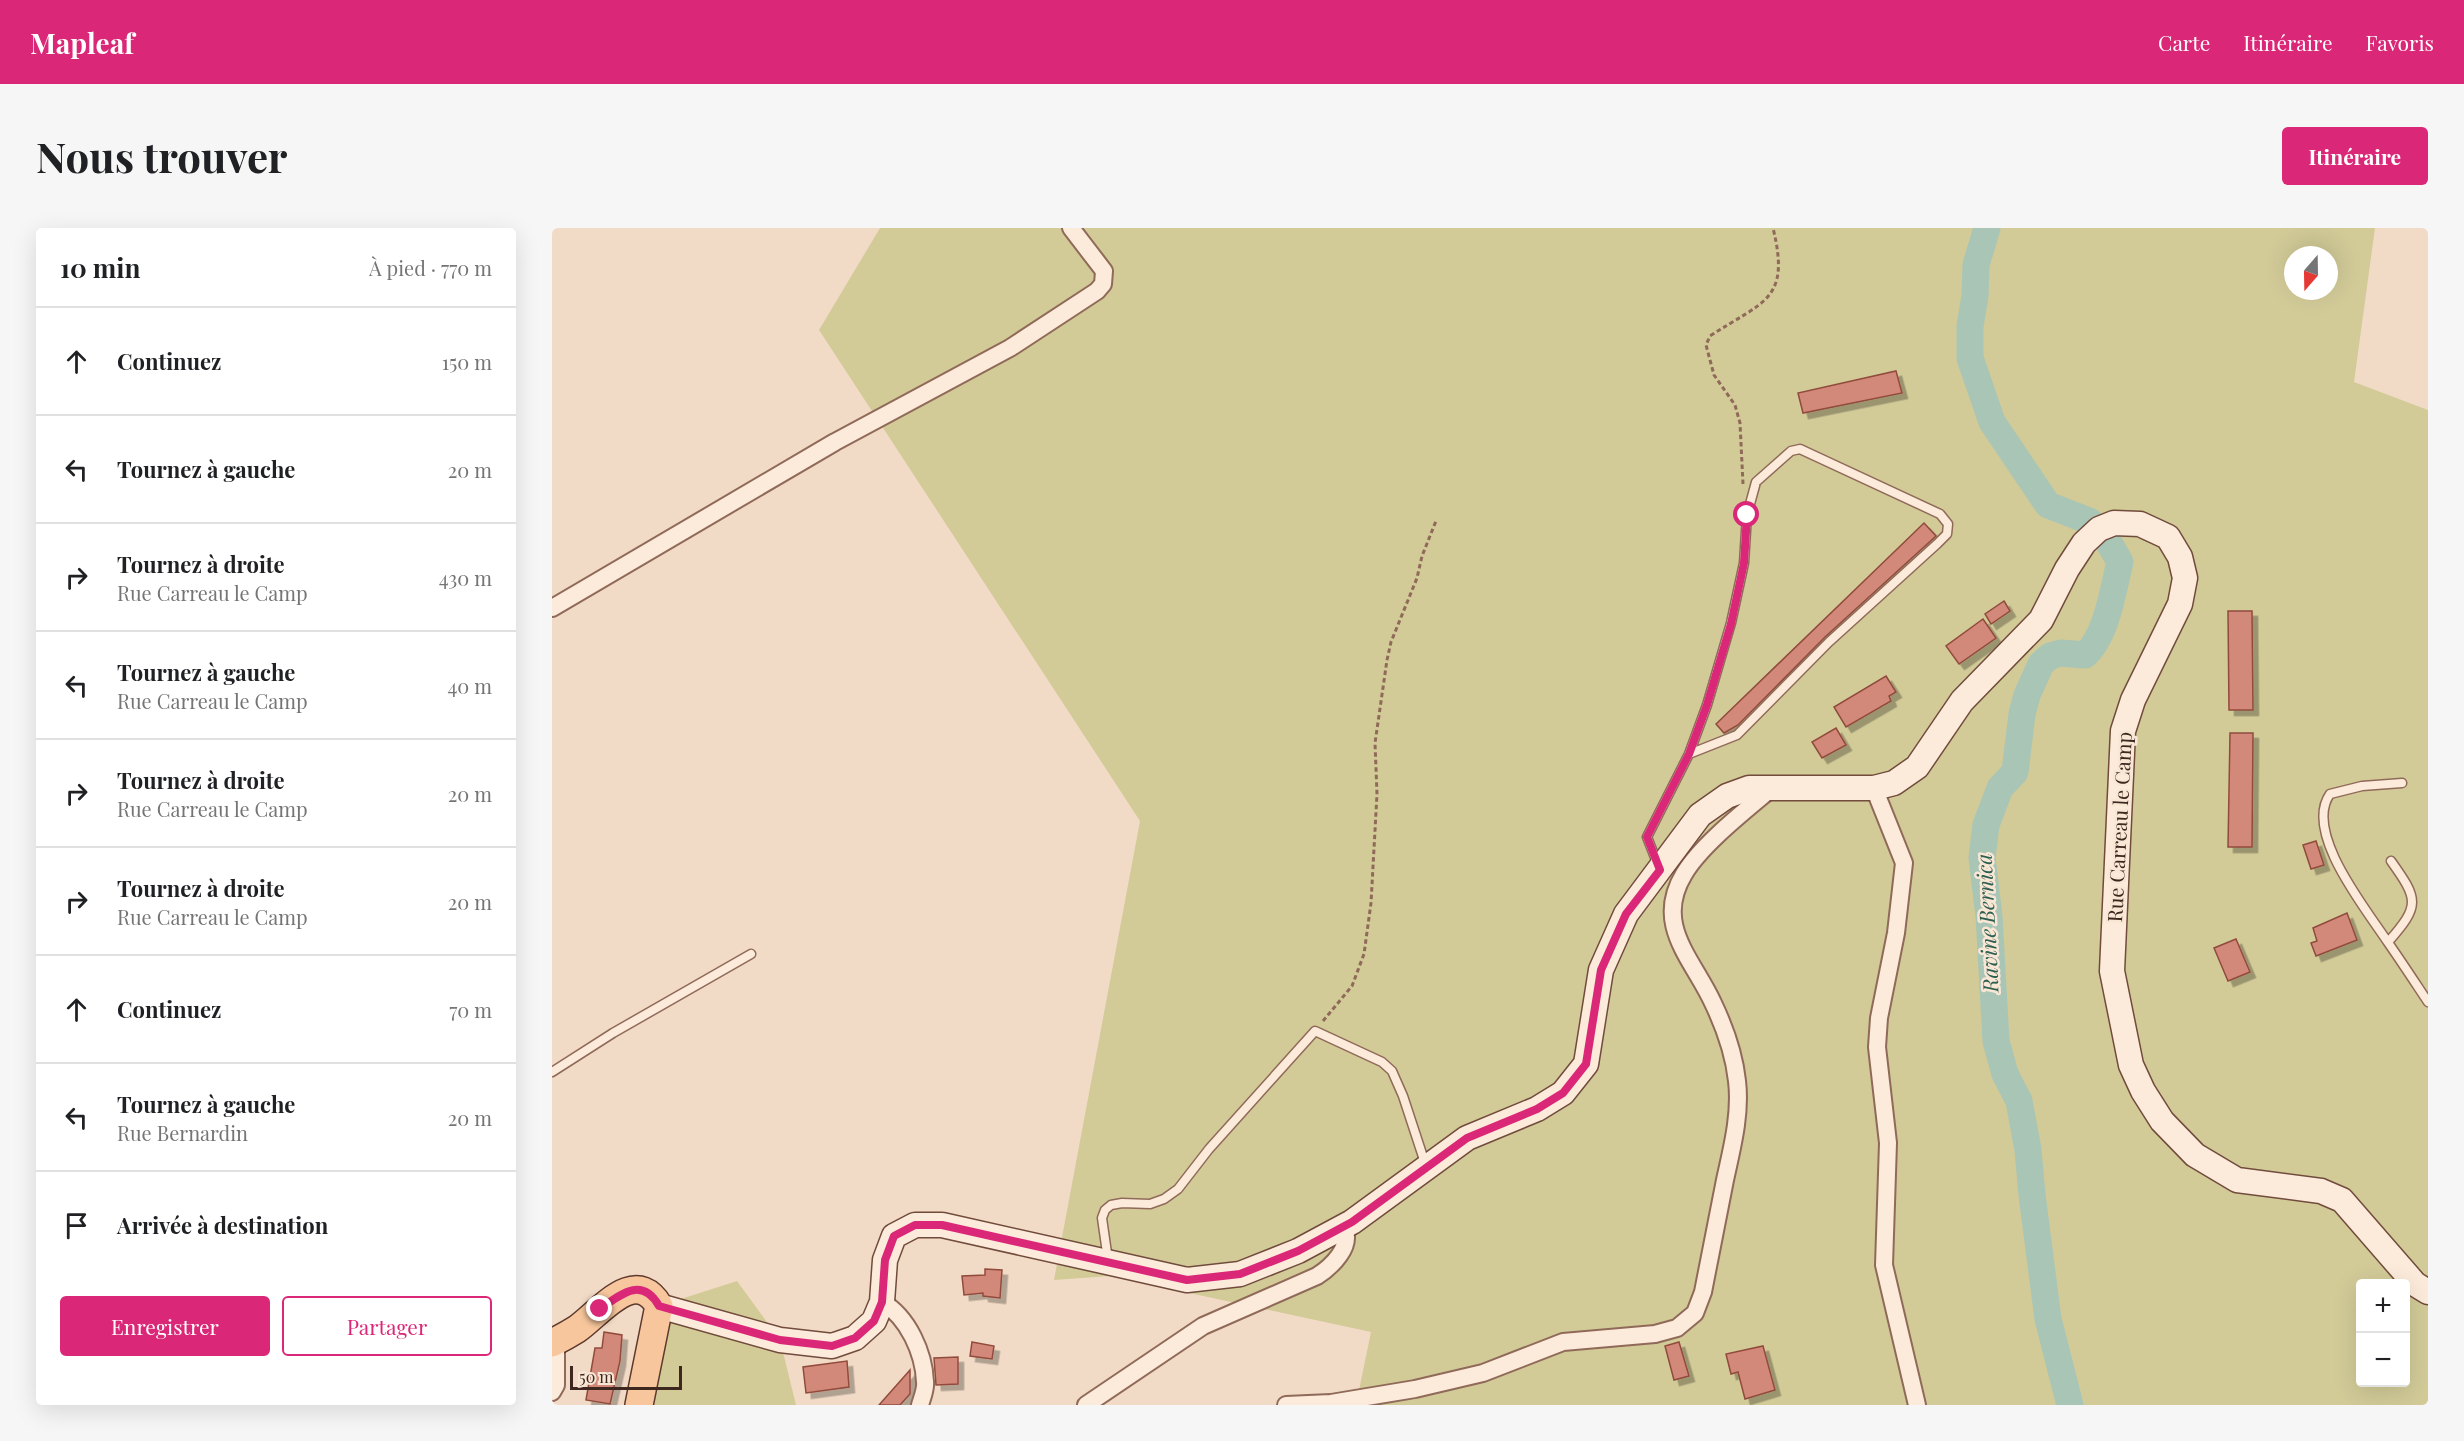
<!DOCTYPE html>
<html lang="fr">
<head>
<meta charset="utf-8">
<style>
	:root { --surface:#fff; --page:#f6f6f6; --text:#202124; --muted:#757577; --line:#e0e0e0; --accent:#db2777 }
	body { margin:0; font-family:"Playfair Display",serif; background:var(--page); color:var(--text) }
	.controls { position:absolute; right:18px; bottom:18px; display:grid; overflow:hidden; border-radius:6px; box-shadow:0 6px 24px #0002 }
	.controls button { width:54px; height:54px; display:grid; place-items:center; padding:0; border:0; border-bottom:2px solid var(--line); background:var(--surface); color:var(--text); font:30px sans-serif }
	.compass { position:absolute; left:1732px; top:18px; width:54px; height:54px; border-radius:50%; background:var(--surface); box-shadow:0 6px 24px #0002; rotate:200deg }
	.scale { position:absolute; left:18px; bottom:15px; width:112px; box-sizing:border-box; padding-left:6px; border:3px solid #3e271e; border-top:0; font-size:16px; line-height:21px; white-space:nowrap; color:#3e271e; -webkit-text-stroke:4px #f9e7d6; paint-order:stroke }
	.stop { position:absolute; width:18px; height:18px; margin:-14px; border:4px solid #db2777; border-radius:50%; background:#fff }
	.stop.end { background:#db2777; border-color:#fff; box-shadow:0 2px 6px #0008 }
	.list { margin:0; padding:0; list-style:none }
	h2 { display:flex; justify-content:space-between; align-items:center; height:78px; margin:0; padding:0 24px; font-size:26px }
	h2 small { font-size:20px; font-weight:400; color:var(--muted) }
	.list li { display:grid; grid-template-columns:39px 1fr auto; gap:18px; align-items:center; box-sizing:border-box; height:108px; padding:0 24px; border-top:2px solid var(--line) }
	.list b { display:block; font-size:22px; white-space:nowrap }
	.list p { margin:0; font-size:20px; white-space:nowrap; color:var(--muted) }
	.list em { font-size:20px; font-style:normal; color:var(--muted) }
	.actions { display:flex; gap:12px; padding:18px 24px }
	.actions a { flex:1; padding:14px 0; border:2px solid var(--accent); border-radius:6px; text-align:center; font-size:21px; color:var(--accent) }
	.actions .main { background:var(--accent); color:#fff }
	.icon { flex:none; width:33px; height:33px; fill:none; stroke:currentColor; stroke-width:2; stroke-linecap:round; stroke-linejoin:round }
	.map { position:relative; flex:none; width:1876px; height:1177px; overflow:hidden; border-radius:6px }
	header { display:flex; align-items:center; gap:36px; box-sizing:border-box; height:84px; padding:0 30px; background:var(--accent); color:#fff }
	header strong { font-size:28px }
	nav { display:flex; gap:33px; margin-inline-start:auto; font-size:21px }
	.intro { display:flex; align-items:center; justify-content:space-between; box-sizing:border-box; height:144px; padding:0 36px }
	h1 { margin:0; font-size:42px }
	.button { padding:15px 27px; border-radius:6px; background:var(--accent); color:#fff; font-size:21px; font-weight:700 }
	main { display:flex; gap:36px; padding:0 36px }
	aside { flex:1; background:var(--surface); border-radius:6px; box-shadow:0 6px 24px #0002 }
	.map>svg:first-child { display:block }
	.green { fill:#d2cb98; fill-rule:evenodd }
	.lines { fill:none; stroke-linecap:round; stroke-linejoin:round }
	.river { stroke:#a8c5b6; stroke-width:27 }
	.building { fill:#d38979; stroke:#914b3d; stroke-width:1.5; filter:url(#shadow) }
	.service-casing { stroke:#906a59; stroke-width:11 }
	.minor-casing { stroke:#906a59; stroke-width:20 }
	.secondary-casing { stroke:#714b3c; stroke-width:27 }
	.primary-casing { stroke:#5d392e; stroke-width:30 }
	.path { stroke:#906a59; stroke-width:3; stroke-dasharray:4.5 3; stroke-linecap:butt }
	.service { stroke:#fceada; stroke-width:8 }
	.minor { stroke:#fceada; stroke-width:16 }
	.secondary { stroke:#fceada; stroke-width:24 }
	.primary { stroke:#f7c69c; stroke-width:27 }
	.route { stroke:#db2777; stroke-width:8 }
	.labels { text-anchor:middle; stroke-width:5; stroke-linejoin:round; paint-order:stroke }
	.street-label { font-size:20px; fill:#3e271e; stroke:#f9e7d6 }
	.water-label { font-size:21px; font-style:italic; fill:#2d5f50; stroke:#f9e7d6 }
</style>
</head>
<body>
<header>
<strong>Mapleaf</strong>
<nav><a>Carte</a><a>Itinéraire</a><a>Favoris</a></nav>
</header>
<div class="intro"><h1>Nous trouver</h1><a class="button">Itinéraire</a></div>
<main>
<aside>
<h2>10 min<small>À pied · 770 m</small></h2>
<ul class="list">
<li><svg class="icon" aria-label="ahead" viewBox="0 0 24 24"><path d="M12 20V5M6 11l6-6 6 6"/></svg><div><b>Continuez</b></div><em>150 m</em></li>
<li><svg class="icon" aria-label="left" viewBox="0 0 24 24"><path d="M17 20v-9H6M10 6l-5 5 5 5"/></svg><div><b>Tournez à gauche</b></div><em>20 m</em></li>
<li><svg class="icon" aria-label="right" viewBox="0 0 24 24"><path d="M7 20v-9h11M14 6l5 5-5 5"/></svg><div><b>Tournez à droite</b><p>Rue Carreau le Camp</p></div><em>430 m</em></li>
<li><svg class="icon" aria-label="left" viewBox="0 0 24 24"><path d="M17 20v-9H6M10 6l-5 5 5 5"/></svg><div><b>Tournez à gauche</b><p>Rue Carreau le Camp</p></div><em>40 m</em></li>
<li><svg class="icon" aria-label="right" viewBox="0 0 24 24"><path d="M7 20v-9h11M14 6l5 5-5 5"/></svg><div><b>Tournez à droite</b><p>Rue Carreau le Camp</p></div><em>20 m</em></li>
<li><svg class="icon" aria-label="right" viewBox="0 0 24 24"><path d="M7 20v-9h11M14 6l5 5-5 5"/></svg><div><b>Tournez à droite</b><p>Rue Carreau le Camp</p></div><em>20 m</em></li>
<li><svg class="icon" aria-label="ahead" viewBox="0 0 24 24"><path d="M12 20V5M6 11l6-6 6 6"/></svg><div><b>Continuez</b></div><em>70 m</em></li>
<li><svg class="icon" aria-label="left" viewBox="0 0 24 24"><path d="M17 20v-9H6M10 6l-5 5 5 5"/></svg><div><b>Tournez à gauche</b><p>Rue Bernardin</p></div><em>20 m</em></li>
<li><svg class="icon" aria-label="arrive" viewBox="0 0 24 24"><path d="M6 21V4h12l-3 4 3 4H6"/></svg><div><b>Arrivée à destination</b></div></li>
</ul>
<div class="actions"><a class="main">Enregistrer</a><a>Partager</a></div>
</aside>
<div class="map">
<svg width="1876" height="1177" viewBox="0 0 1876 1177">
	<defs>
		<filter id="shadow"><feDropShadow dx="5.5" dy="5.5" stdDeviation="0" flood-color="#0004"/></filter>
	</defs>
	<rect width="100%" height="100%" fill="#f2dbc6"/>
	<path class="green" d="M328 0H1823L1802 154 1876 182V1177H804L819 1104 558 1048 502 1052 588 593 267 102ZM1741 27H1777V63H1741ZM1808 1056H1854V1154H1808Z
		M185 1053 228 1112 244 1177H87L107 1078Z"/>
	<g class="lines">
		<path class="river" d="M1435 0 1424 37 1423 68 1418 98V130L1440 194 1496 277 1537 293 1552 306 1568 334C1561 361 1555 408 1533 427L1509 425 1498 428 1489 436 1475 467 1470 486 1463 544 1448 560 1434 597 1430 630 1437 688 1444 813 1453 846 1467 873 1476 922 1480 967 1496 1091 1518 1177"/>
	</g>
	<path class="building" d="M1344 143 1350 165 1251 185 1246 165Z
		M1372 295 1384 308 1273 409 1186 497 1172 505 1164 496Z
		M1452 373 1458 383 1439 396 1433 386Z
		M1676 383H1700L1701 482H1677Z
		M1431 391 1444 410 1407 436 1394 418Z
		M1334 448 1344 464 1337 468 1339 473 1294 499 1282 479Z
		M1284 500 1294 517 1270 530 1260 514Z
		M1678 505H1701L1700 619H1676Z
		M1764 613 1772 637 1759 641 1751 617Z
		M1795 685 1805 712 1764 728 1759 715 1765 713 1761 700Z
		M1684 711 1698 744 1676 753 1662 720Z
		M433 1041 450 1042 448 1070 431 1068V1065L412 1067 410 1048 433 1047Z
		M52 1104 70 1107 68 1133 58 1176 34 1172 43 1120H50Z
		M420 1114 442 1118 440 1131 418 1128Z
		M1127 1114 1137 1148 1122 1152 1113 1118Z
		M1211 1118 1223 1162 1193 1171 1186 1144 1179 1146 1174 1126Z
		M406 1129V1156L384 1157 382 1130Z
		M295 1133 297 1159 254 1165 251 1139Z
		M358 1142V1166L348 1177H327Z"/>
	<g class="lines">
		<defs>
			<path id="service" d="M1850 555 1810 558 1778 566C1751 604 1814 681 1835 713 1849 733 1862 753 1876 774
				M1106 637 1095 609 1137 526 1155 477 1179 395 1192 335 1195 287 1204 254 1239 223 1248 221 1388 286 1396 296 1395 306 1385 316 1277 414 1185 507 1137 526
				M1836 714C1869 677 1866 671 1839 633
				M0 844 61 805 199 726
				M556 1032 550 990 553 982 559 977 570 975 598 976 612 971 626 961 657 921 763 803 830 834 840 843 851 868 874 938"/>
			<path id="minor" d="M0 380 283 214 458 120 545 63 551 56 552 43 519 0
				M1322 560 1352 635 1344 705 1327 790 1325 819 1336 915 1332 1037 1365 1177
				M330 1074C356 1089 372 1125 373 1154 374 1161 370 1170 368 1177
				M0 1164 4 1157V1113
				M534 1177 651 1098 765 1048C779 1039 802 1018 791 999
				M734 1177 779 1175 863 1161 931 1145 1011 1114 1103 1106 1125 1100 1143 1085 1151 1064C1158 1027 1166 989 1173 952 1180 920 1189 886 1185 853 1182 825 1173 800 1161 775 1141 731 1101 697 1132 646 1149 617 1194 582 1220 560"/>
			<path id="secondary" d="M107 1078 228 1112 280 1118 303 1110 322 1093 330 1074 333 1032 342 1008 363 997H390L635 1052 688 1046 746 1023 800 994 915 910 985 881 1011 865 1034 836 1049 742 1074 686 1148 587 1175 568 1197 560H1322L1342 555 1365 539 1410 473 1489 392 1515 341 1532 315 1547 301 1562 295 1588 296 1616 309 1628 329 1633 350 1628 376 1581 472 1571 503 1560 743 1579 837 1591 863 1610 893 1643 927 1685 952 1769 963 1790 972 1863 1056 1876 1064"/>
			<path id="primary" d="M0 1115C8 1111 17 1106 25 1101 48 1085 83 1037 107 1078L87 1177"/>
		</defs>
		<use href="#service" class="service-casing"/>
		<use href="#minor" class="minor-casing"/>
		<use href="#secondary" class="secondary-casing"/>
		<use href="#primary" class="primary-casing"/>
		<path class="path" d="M1191 256 1188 195 1183 177 1162 147 1154 117 1158 108C1211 73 1239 73 1221 0
			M771 793 800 758 812 726 819 675 825 566 823 515 835 432 839 414 865 350 870 328 884 293"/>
		<use href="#service" class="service"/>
		<use href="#minor" class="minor"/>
		<use href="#secondary" class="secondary"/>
		<use href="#primary" class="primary"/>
	</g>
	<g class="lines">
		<path class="route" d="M48 1081C69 1066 90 1048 107 1078L228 1112 280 1118 303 1110 322 1093 330 1074 333 1032 342 1008 363 997H390L635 1052 688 1046 746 1023 800 994 915 910 985 881 1011 865 1034 836 1049 742 1074 686 1108 642 1095 609 1137 526 1155 477 1179 396 1192 335 1195 287"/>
	</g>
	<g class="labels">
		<g class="street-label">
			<text transform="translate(1568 599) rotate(-87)" y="7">Rue Carreau le Camp</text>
		</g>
		<g class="water-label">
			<text transform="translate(1436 695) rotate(-93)" y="7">Ravine Bernica</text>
		</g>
	</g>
</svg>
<div class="controls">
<button>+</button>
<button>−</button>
</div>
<svg class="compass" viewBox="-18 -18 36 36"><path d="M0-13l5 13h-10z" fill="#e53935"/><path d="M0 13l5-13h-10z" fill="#757577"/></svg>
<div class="scale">50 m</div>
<div class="stop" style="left:1195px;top:287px"></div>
<div class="stop end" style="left:48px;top:1081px"></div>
</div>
</main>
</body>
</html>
